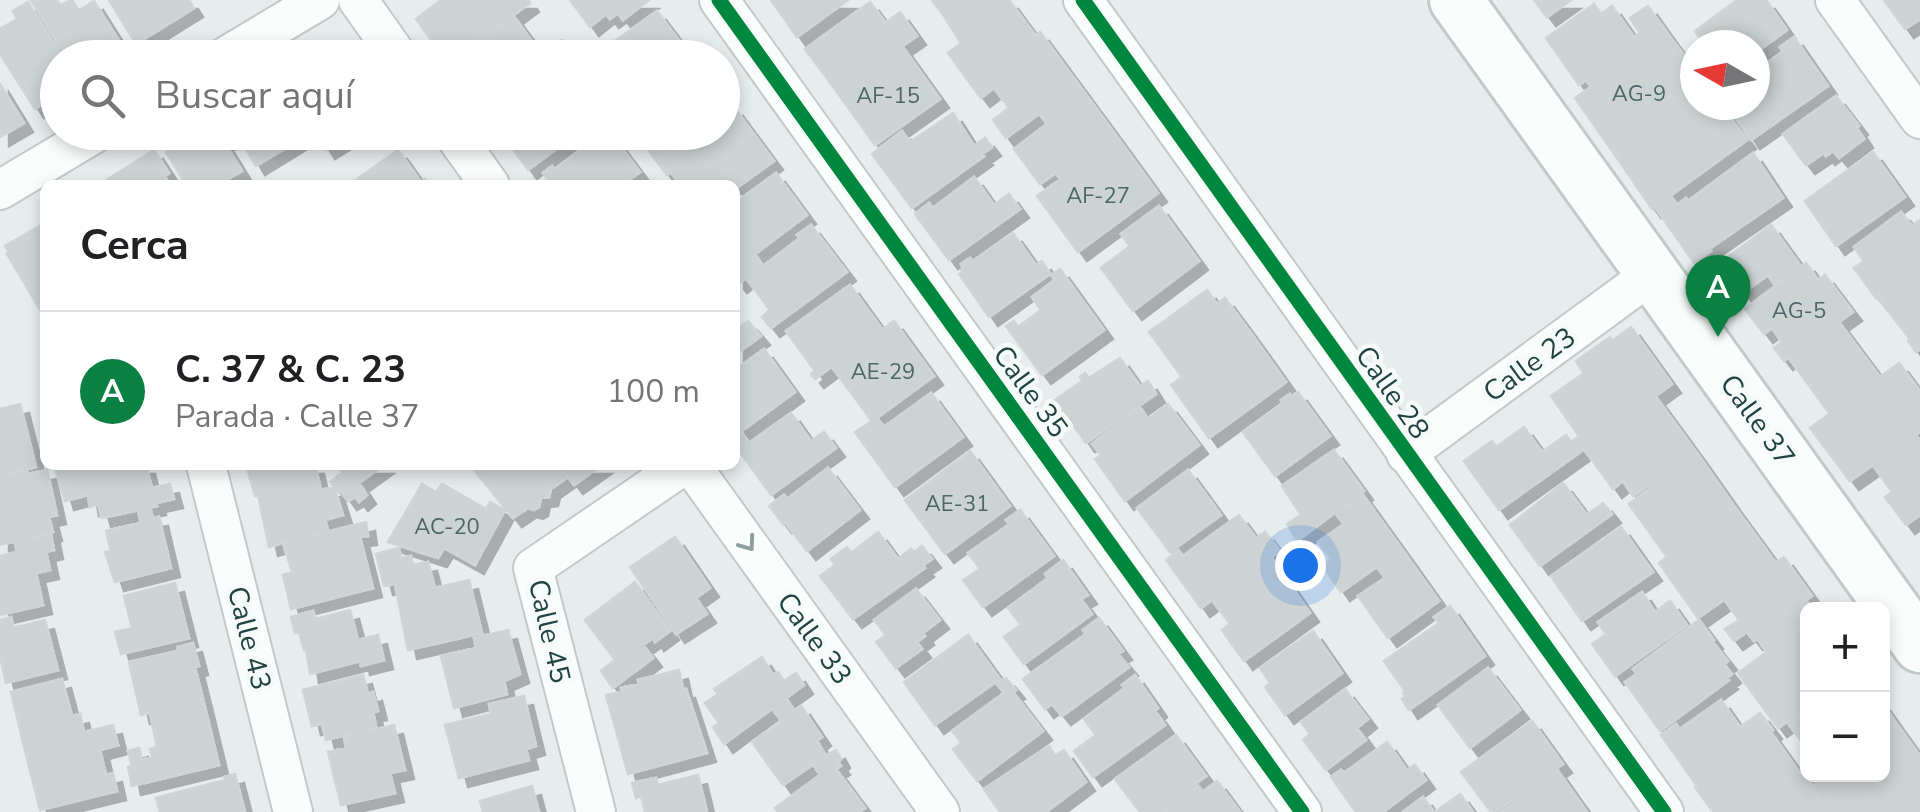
<!DOCTYPE html>
<html lang="es">
<head>
<meta charset="utf-8">
<style>
	:root { --surface:#fff; --page:#f2f2f2; --text:#202124; --muted:#757577; --line:#e0e0e0; --accent:#0b8043 }
	body { margin:0; font-family:"Nunito Sans",sans-serif; background:var(--page); color:var(--text) }
	.controls { position:absolute; right:30px; bottom:30px; display:grid; overflow:hidden; border-radius:15px; box-shadow:0 5px 15px #0003 }
	.controls button { width:90px; height:90px; display:grid; place-items:center; padding:0; border:0; border-bottom:2px solid var(--line); background:var(--surface); color:var(--text); font:50px sans-serif }
	.compass { position:absolute; left:1680px; top:30px; width:90px; height:90px; border-radius:50%; background:var(--surface); box-shadow:0 5px 15px #0003; rotate:279deg }
	.you { position:absolute; left:1300px; top:565px; width:35px; height:35px; margin:-25px; border:8px solid #fff; border-radius:50%; background:#1a73e8; box-shadow:0 0 0 15px #1a73e833 }
	.badge { display:grid; place-items:center; width:65px; height:65px; border-radius:50%; background:var(--accent); color:#fff; font-size:32px; font-weight:700 }
	.pin { position:absolute; translate:-50% -82px; filter:drop-shadow(0 2px 5px #0008) }
	.pin::after { content:''; position:absolute; top:52px; width:35px; height:30px; background:inherit; clip-path:polygon(0 0,100% 0,50% 100%) }
	.list { margin:0; padding:0; list-style:none }
	h2 { display:flex; justify-content:space-between; align-items:center; height:130px; margin:0; padding:0 40px; font-size:42px }
	h2 small { font-size:32px; font-weight:400; color:var(--muted) }
	.list li { display:grid; grid-template-columns:65px 1fr auto; gap:30px; align-items:center; box-sizing:border-box; height:160px; padding:0 40px; border-top:2px solid var(--line) }
	.list b { display:block; font-size:38px; white-space:nowrap }
	.list p { margin:0; font-size:32px; white-space:nowrap; color:var(--muted) }
	.list em { font-size:32px; font-style:normal; color:var(--muted) }
	.icon { flex:none; width:55px; height:55px; fill:none; stroke:currentColor; stroke-width:2; stroke-linecap:round; stroke-linejoin:round }
	.map { position:relative; flex:none; width:1920px; height:812px; overflow:hidden }
	.search { position:absolute; background:var(--surface); box-shadow:0 5px 15px #0003; left:40px; top:40px; width:700px; height:110px; display:flex; align-items:center; gap:25px; box-sizing:border-box; padding:0 35px; border-radius:55px; color:var(--muted); font-size:38px }
	.panel { position:absolute; background:var(--surface); box-shadow:0 5px 15px #0003; left:40px; top:180px; width:700px; height:290px; border-radius:15px }
	.map>svg:first-child { display:block }
	.building { fill:#cdd3d3; stroke:#cfd5d5; stroke-width:2.5; filter:url(#shadow) }
	.lines { fill:none; stroke-linecap:round; stroke-linejoin:round }
	.street-casing { stroke:#c4c9c9; stroke-width:42 }
	.secondary-casing { stroke:#c2caca; stroke-width:58 }
	.street { stroke:#fbfcfc; stroke-width:38 }
	.secondary { stroke:#fbfcfc; stroke-width:52 }
	.cycleway-casing { stroke:#f6fbfa; stroke-width:21 }
	.cycleway { stroke:#00873e; stroke-width:15 }
	.oneway { stroke:#8e9fa0 }
	.labels { text-anchor:middle; stroke-width:9; stroke-linejoin:round; paint-order:stroke }
	.number-label { font-size:22px; fill:#4d6768 }
	.street-label { font-size:28px; fill:#214243; stroke:#f6fbfa }
</style>
</head>
<body>
<div class="map">
<svg width="1920" height="812" viewBox="0 0 1920 812">
	<defs>
		<filter id="shadow"><feDropShadow dx="9" dy="9" stdDeviation="0" flood-color="#0004"/></filter>
	</defs>
	<rect width="100%" height="100%" fill="#e7ecec"/>
	<path class="building" d="M31 0H57L60 5 72 0 79 11 94 1 128 55 125 58H67Z
		M109 0H189L194 8 136 44Z
		M441 0H528L530 3 456 58H444L416 19Z
		M570 0H649L623 20 618 13 610 19 606 14 590 27Z
		M771 0H848L797 37Z
		M932 0H967L944 16Z
		M967 0H1009L1035 35 969 82 948 53 961 43 944 16Z
		M1534 0H1571L1547 17Z
		M1737 0H1766L1787 30 1755 53V45H1705L1695 31Z
		M1884 0H1920V19L1905 29Z
		M28 2 63 58H58V109L54 111 47 101 35 109 0 54V29L17 19 13 11Z
		M870 2 886 23 900 12 917 36 837 92 805 49Z
		M1594 4 1601 14 1612 6 1634 37 1640 33 1630 18 1648 6 1668 34 1591 87 1586 80 1579 85 1546 38Z
		M657 11 690 55 686 58H612L605 48Z
		M513 15 542 55 562 40 573 56 464 58 461 54Z
		M1040 32 1079 85 1006 138 993 120 1009 108 994 88 981 98 969 82Z
		M1668 34 1695 70V103L1615 155 1575 98Z
		M1794 37 1828 86 1751 140 1727 105H1755V72L1783 52 1780 47Z
		M902 46 940 99 875 145 837 92Z
		M0 84 24 123 0 137Z
		M1079 85 1118 138 1060 179 1056 173 1040 184 1014 149 1047 124 1039 113Z
		M1836 96 1859 126 1857 128 1864 139 1839 158 1833 151 1826 156 1824 153 1806 165 1783 134Z
		M1695 103 1721 105 1747 140 1652 209 1615 155Z
		M734 107 774 161 735 189V185H680L671 172 667 175 657 162 698 132H722V115Z
		M953 113 974 146 985 138 992 147 982 154 984 156 912 208 872 154 902 131 910 142Z
		M198 132H230L232 137 224 142 242 171 217 185H186L166 152Z
		M236 132H296L300 139 256 166Z
		M315 132H355L326 150Z
		M501 132H579L528 170Z
		M604 132H610L640 172 623 185H552L543 173 552 166 554 170Z
		M635 132H698L657 162Z
		M1118 138 1158 193 1078 252 1037 196Z
		M154 150 169 173 165 176 170 185H111L108 179Z
		M398 150 421 182 425 179 429 185H355L353 182Z
		M1873 152 1905 197 1836 246 1805 201Z
		M1753 153 1783 198 1709 249 1711 251 1694 263 1655 207 1671 196 1677 205 1686 198 1688 201Z
		M776 173 807 215 735 269V203Z
		M974 177 994 205 1009 194 1020 209 949 260 915 214 929 203 933 208Z
		M1159 206 1199 261 1133 311 1101 268 1130 246 1121 234Z
		M1901 212 1912 226 1920 220V263L1917 265 1918 267 1876 298 1854 268 1864 261 1854 247Z
		M45 223V318L7 254 9 252 5 246Z
		M811 225 847 272 771 328 762 317 770 310 746 278 738 284 735 280V269L755 254 763 266 800 238 797 235Z
		M1771 225 1800 265 1774 284 1768 275 1743 293 1729 274 1736 269 1728 257Z
		M1013 233 1036 265 1042 261 1050 274 989 317 959 274 962 272 961 270 963 268 961 264 970 258 973 261Z
		M1806 263 1818 280 1825 275 1853 312 1784 361 1774 348 1782 342 1772 328 1764 334 1745 309Z
		M1920 266V349L1916 352 1908 341 1910 339 1877 297Z
		M1060 269 1104 330 1042 375 1006 326 1014 321 1018 327 1041 310 1032 297 1055 280 1051 275Z
		M850 285 882 329 815 379 811 374 815 371 786 331Z
		M1207 290 1217 304 1225 298 1248 329 1182 377 1149 332Z
		M748 321 761 336 735 355V331Z
		M894 321 934 376 877 418 871 420 832 367Z
		M1839 322 1880 377 1829 413 1789 358Z
		M1631 327 1672 384 1579 453 1571 442 1579 436 1551 396 1584 373 1576 361 1610 337 1612 341Z
		M1248 329 1286 382 1209 438 1171 385Z
		M764 349 795 392 735 436V370Z
		M1120 358 1140 386 1148 381 1156 394 1086 443 1055 400 1082 381 1080 377 1085 373 1089 378Z
		M1899 363 1920 391V432L1850 481 1810 428Z
		M1298 392 1330 436 1275 476 1243 432 1283 403 1281 400 1290 394 1292 396Z
		M931 393 963 437 895 487 855 432 877 418 884 427Z
		M1656 397 1697 453 1652 487 1650 484 1633 496 1623 481 1613 489 1584 449Z
		M20 404 36 467 0 476V409Z
		M1168 404 1199 445 1125 501 1095 459 1101 455 1092 444 1140 407 1148 419Z
		M791 413 811 441 824 432 836 448 771 495 735 445V440L743 434 749 443Z
		M1524 427 1542 452 1566 435 1579 453 1499 510 1464 461 1492 441 1496 447Z
		M1916 435 1920 441V515L1906 525 1885 497 1892 492 1873 465Z
		M1334 450 1364 491 1297 541 1287 524 1301 515 1282 486Z
		M970 451 1010 506 945 554 905 500Z
		M1697 453 1735 507 1667 557 1629 504Z
		M54 465H146L152 488 170 484 174 499 156 503 157 506 102 518 98 504 90 507 88 495 65 501Z
		M259 465H315L321 490 334 487 330 482 339 475 355 497 348 501 340 490 336 493 343 515 325 520 328 530 269 547 258 495 255 496 247 468Z
		M337 465H384L359 483 367 495 359 502 339 475 343 473Z
		M470 465H559L568 477 551 489 549 497 541 498 539 507 534 510 528 508 513 518Z
		M559 465H602L574 485Z
		M828 468 860 510 807 551 785 522 783 524 769 506 784 495 787 499Z
		M47 470 57 515 49 517 53 532 0 545V478L27 471 28 474Z
		M1188 470 1221 515 1170 552 1137 508Z
		M1563 483 1587 515 1603 503 1612 514 1540 566 1510 525Z
		M422 484 436 492 442 484 486 509 490 502 505 510 475 565 444 548 438 558 388 542Z
		M1363 495 1402 549 1341 592 1322 565 1331 559 1318 542 1344 524 1336 514Z
		M1735 507 1776 563 1698 618 1659 563Z
		M150 508 153 518 159 517 171 568 115 582 105 552 111 551 106 531 141 523 138 510Z
		M1020 510 1054 556 983 607 963 580 980 569 968 553 1010 524 1006 520Z
		M1239 515 1256 538 1265 532 1280 551 1201 608 1166 560 1178 550 1183 556Z
		M366 522 368 536 360 537 373 588 291 609 283 575 292 572 283 543Z
		M1621 527 1653 572 1582 621 1551 576Z
		M878 532 898 559 911 549 914 552 922 546 932 559 923 565 925 568 853 619 820 576 835 565 831 559 847 547 851 553Z
		M51 535 54 550 46 552 50 570 36 573 43 605 0 615V556L17 552 15 543Z
		M675 537 710 588 696 598 707 614 676 634 630 567Z
		M399 548 401 558 411 556 413 565 428 562 435 588 469 580 482 633 408 650 395 584 384 586 376 554Z
		M1402 549 1439 601 1388 638 1358 596 1385 578 1377 567Z
		M1271 557 1310 613 1244 661 1222 630 1230 624 1212 600Z
		M1784 557 1812 596 1806 600 1813 610H1808V622L1767 653 1757 638 1754 641 1747 632 1734 641 1725 629 1739 620 1724 599Z
		M1063 560 1088 595 1081 599 1092 614 1024 664 1004 637 1021 625 1008 608 1048 578 1045 574Z
		M635 582 670 631 655 642 653 638 643 645 653 658 613 688 601 671 615 660 585 620Z
		M175 583 189 638 121 654 115 632 132 628 124 596Z
		M916 589 940 620 923 633 925 636 917 642 922 649 896 668 876 642 886 635 874 620Z
		M1642 592 1655 612 1670 601 1687 625 1615 676 1592 644 1606 634 1598 622Z
		M1450 606 1485 656 1409 710 1402 699 1405 696 1403 692 1405 691 1384 661 1439 623 1434 617Z
		M350 610 358 640 378 635 384 660 361 666 360 661 310 674 306 649 304 650 299 632 295 633 291 617 313 611 316 619Z
		M11 617 14 628 45 620 58 670 6 683 0 657V620Z
		M1099 618 1123 651 1118 654 1129 667 1062 716 1052 704 1045 709 1023 679 1086 634 1083 630Z
		M1699 620 1714 640 1712 641 1728 661 1724 664 1732 674 1727 678 1729 680 1660 731 1625 682 1637 674 1633 669Z
		M1808 622V707L1778 728 1738 673Z
		M508 630 520 674 504 681 507 694 454 708 441 656 476 648 474 638Z
		M1313 631 1342 673 1285 715 1265 687 1270 683 1260 668Z
		M968 635 1000 679 935 725 904 682Z
		M193 643 199 666 195 667 203 699 141 715 129 662 178 651V647Z
		M762 657 773 675 778 672 784 681 796 673 804 685 724 744 713 727 719 723 705 703 718 694 714 689Z
		M1488 668 1520 710 1470 748 1438 705Z
		M679 670 683 689H686L707 753 628 774 606 695 622 692 621 688 639 684 638 680Z
		M363 675 368 694 373 692 378 711 373 712 376 727 326 740 322 724 312 726 303 690Z
		M1135 675 1158 708 1155 711 1165 725 1093 777 1074 751 1096 735 1084 719 1125 688 1122 685Z
		M1006 678 1016 690 1013 692 1043 731 977 781 953 749 962 743 952 731 1004 693 997 684Z
		M62 679 72 716 80 714 84 732 24 747 11 692Z
		M1345 689 1368 719 1357 728 1366 740 1326 770 1303 740 1310 734 1301 722Z
		M524 696 536 746 526 749 529 760 459 778 445 725 491 714 489 704Z
		M786 698 794 710 801 706 822 737 817 741 826 756 783 785 752 742 782 721 772 709Z
		M203 699 219 765 132 786 128 767 132 766 128 751 139 748 142 760 152 757 150 749 157 747 150 713Z
		M1721 700 1740 727 1760 713 1773 730 1697 786 1661 735 1676 724 1680 729Z
		M1882 703 1897 724 1882 735Z
		M1808 707V750L1787 722Z
		M1532 721 1563 764 1495 812H1491L1461 772Z
		M1897 724 1920 756V790L1888 812H1829L1811 788 1827 774H1882V735Z
		M113 725 118 745 100 750 106 775 113 773 117 791 40 810 24 747Z
		M394 725 405 770 390 773 395 793 341 805 328 752 346 748 344 737Z
		M1770 731 1800 773 1803 771 1812 785 1774 812H1713L1695 787Z
		M1176 735 1206 776 1158 812H1140L1115 779Z
		M1387 742 1407 770 1415 765 1426 780 1383 812H1356L1331 777 1341 770 1344 773Z
		M1049 746 1055 756 1064 750 1086 782 1046 812H1000L984 789Z
		M836 750 841 759 838 762 841 766 836 769 865 808 859 812H778L775 808 820 775 812 763Z
		M1558 771 1587 812H1501Z
		M235 774 245 812H160L156 798 225 780 224 777Z
		M698 775 707 812H645L641 796 636 798 632 783 656 778 658 785Z
		M1217 781 1240 812H1163L1198 786 1203 792Z
		M1812 785 1829 812H1774Z
		M532 786 539 812H483L480 801Z
		M1920 790V812H1888Z
		M1460 794 1473 812H1435Z
		M1423 797 1434 812H1403Z"/>
	<g class="lines">
		<defs>
			<path id="street" d="M358 0 399 58
				M719 0 1302 812
				M1083 0 1664 812
				M1835 0 1920 119
				M223 58 320 0
				M452 132 490 185
				M0 190 97 132
				M1406 454 1652 274
				M206 465 293 812
				M691 465 940 812
				M596 812 533 568 684 465"/>
			<path id="secondary" d="M1456 0 1920 646"/>
		</defs>
		<use href="#street" class="street-casing"/>
		<use href="#secondary" class="secondary-casing"/>
		<use href="#street" class="street"/>
		<use href="#secondary" class="secondary"/>
		<defs>
			<path id="cycleway" d="M719 0 1302 812
				M1083 0 1664 812"/>
		</defs>
		<use href="#cycleway" class="cycleway-casing"/>
		<use href="#cycleway" class="cycleway"/>
	</g>
	<defs><path id="oneway-chevron" d="M-2-3.5L2.5 0L-2 3.5" fill="none" stroke-width="1.6" stroke-linecap="round" stroke-linejoin="round" transform="scale(2.5)"/></defs>
	<use class="oneway" href="#oneway-chevron" transform="translate(748 544) rotate(54)"/>
	<g class="labels">
		<g class="number-label">
			<text x="1639" y="101">AG-9</text>
			<text x="888" y="103">AF-15</text>
			<text x="1098" y="203">AF-27</text>
			<text x="1799" y="318">AG-5</text>
			<text x="883" y="379">AE-29</text>
			<text x="957" y="511">AE-31</text>
			<text x="447" y="534">AC-20</text>
		</g>
		<g class="street-label">
			<text transform="translate(1529 364) rotate(-36)" y="10">Calle 23</text>
			<text transform="translate(1031 391) rotate(54)" y="10">Calle 35</text>
			<text transform="translate(1393 392) rotate(55)" y="10">Calle 28</text>
			<text transform="translate(1758 420) rotate(54)" y="10">Calle 37</text>
			<text transform="translate(550 631) rotate(77)" y="10">Calle 45</text>
			<text transform="translate(250 638) rotate(76)" y="10">Calle 43</text>
			<text transform="translate(815 638) rotate(54)" y="10">Calle 33</text>
		</g>
	</g>
</svg>
<div class="controls">
<button>+</button>
<button>−</button>
</div>
<svg class="compass" viewBox="-18 -18 36 36"><path d="M0-13l5 13h-10z" fill="#e53935"/><path d="M0 13l5-13h-10z" fill="#757577"/></svg>
<div class="you"></div>
<div class="pin badge" style="left:1718px;top:337px">A</div>
<div class="search"><svg class="icon" aria-label="search" viewBox="0 0 24 24"><circle cx="10" cy="10" r="6"/><path d="M15 15l6 6"/></svg>Buscar aquí</div>
<section class="panel">
<h2>Cerca<small></small></h2>
<ul class="list">
<li><span class="badge">A</span><div><b>C. 37 &amp; C. 23</b><p>Parada · Calle 37</p></div><em>100 m</em></li>
</ul>
</section>
</div>
</body>
</html>
